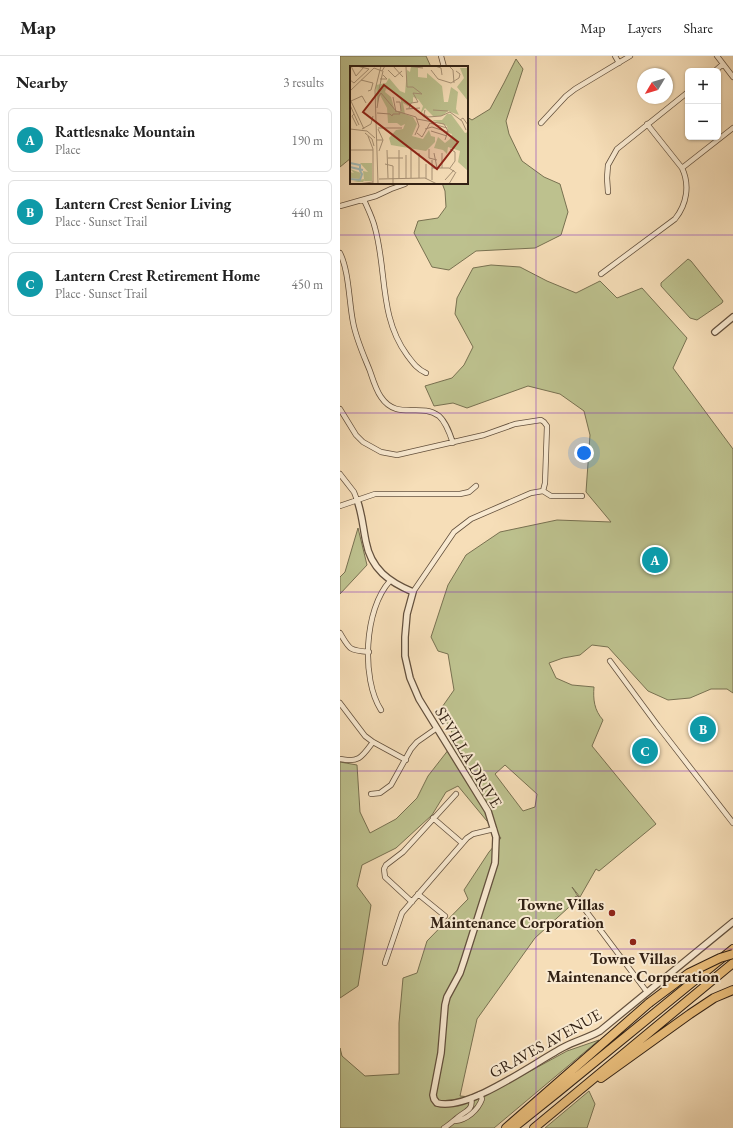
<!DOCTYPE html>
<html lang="en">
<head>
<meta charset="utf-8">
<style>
	:root { --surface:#fff; --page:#f2f2f2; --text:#222; --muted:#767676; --line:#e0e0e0; --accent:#b45309 }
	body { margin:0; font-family:"EB Garamond",serif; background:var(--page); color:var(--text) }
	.controls { position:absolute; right:12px; top:12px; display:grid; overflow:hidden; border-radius:6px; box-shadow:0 1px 3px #0004 }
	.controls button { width:36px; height:36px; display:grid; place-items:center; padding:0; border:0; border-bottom:1px solid var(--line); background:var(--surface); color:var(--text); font:20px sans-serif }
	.compass { position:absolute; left:297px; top:12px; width:36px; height:36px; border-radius:50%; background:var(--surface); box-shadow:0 1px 3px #0004; rotate:232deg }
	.you { position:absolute; left:244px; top:397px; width:14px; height:14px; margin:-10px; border:3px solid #fff; border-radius:50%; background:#1a73e8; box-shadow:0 0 0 6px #1a73e833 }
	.badge { display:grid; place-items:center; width:26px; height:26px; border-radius:50%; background:var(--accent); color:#fff; font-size:13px; font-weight:700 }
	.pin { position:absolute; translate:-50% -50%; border:2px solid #fff; box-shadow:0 1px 4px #0006 }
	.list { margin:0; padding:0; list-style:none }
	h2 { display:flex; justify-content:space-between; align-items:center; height:52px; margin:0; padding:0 16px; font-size:17px }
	h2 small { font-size:13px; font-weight:400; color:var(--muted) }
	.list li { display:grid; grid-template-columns:26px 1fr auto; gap:12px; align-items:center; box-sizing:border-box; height:64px; margin:0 8px 8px; padding:0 8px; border:1px solid var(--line); border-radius:6px }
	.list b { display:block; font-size:15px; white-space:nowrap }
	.list p { margin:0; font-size:13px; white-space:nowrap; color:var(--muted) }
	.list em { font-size:13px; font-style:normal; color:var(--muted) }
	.map { position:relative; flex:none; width:393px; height:1072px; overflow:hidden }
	header { display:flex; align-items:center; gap:24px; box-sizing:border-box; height:56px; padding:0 20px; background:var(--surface); border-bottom:1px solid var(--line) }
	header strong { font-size:19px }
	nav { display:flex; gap:22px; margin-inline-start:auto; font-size:14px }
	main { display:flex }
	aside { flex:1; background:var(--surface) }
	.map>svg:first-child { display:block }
	.green { fill:#bdc18e; stroke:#787151; fill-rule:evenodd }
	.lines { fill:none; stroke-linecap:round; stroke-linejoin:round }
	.minor-casing { stroke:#63503d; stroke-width:6 }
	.tertiary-casing { stroke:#63503d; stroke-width:8 }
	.motorway-casing { stroke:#322114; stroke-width:10 }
	.minor { stroke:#f9ead1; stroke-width:4.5 }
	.tertiary { stroke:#f9ead1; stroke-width:5.5 }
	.motorway { stroke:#ebbf7c; stroke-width:8 }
	.motorway-bridge-casing { stroke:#322114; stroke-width:10; stroke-linecap:butt }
	.motorway-bridge { stroke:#ebbf7c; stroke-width:8 }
	.grid { fill:none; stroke:#7b2cbf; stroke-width:1; stroke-opacity:0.55 }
	.poi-dot { fill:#8f2418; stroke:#f9ead1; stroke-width:1.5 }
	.labels { text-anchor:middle; stroke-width:4; stroke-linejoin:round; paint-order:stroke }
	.street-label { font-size:16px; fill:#322114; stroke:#f9ead1 }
	.poi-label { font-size:16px; font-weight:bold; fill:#322114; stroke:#f9ead1; text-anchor:end }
	.inset-river { fill:none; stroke:#a0bab7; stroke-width:2 }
	.inset-road { fill:none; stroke:#a89276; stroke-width:1 }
	.view { fill:#8f2418; fill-opacity:0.15; stroke:#8f2418; stroke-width:2 }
	.inset-edge { fill:none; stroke:#322114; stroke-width:2 }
</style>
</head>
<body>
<header>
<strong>Map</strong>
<nav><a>Map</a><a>Layers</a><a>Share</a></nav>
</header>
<main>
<aside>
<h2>Nearby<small>3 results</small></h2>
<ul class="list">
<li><span class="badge" style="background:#0f9aa8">A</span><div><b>Rattlesnake Mountain</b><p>Place</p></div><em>190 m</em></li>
<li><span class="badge" style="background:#0f9aa8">B</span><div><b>Lantern Crest Senior Living</b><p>Place · Sunset Trail</p></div><em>440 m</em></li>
<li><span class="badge" style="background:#0f9aa8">C</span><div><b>Lantern Crest Retirement Home</b><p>Place · Sunset Trail</p></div><em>450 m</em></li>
</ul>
</aside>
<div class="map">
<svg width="393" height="1072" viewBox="0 0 393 1072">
	<rect width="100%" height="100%" fill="#f6deb8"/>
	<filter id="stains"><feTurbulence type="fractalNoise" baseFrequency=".005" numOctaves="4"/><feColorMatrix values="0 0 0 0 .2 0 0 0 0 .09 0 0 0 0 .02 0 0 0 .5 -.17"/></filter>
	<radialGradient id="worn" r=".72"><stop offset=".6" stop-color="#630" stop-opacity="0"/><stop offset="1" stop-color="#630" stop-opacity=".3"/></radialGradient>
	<path class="green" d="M0 0H86L91 11H11V102L0 111Z
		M176 3 183 13 166 65 169 78 182 105 204 121 220 128 228 156 221 179 195 192 136 195 109 214 92 211 74 177 78 165 98 162 106 151 105 135 102 127H127V61L132 64 150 53 164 27Z
		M348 203 351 205 383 245 382 247 357 264 350 262 321 230V227Z
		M151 209 180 211 207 225 236 237 260 225 277 242 302 232 347 282 333 312 393 393V637L387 633H371L350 642 328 644 308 635 268 591 252 589 240 599 223 602 209 607 216 622 232 629 254 631C253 643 254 654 263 664L252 690 316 768 259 815 256 813 240 841 232 831 239 842 195 882 137 963 120 1040 141 1042 227 995 259 984 154 1072H0V992L2 1000 25 1020 59 1018V967L63 922 77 917 87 885 128 843 124 834 149 796 161 782 118 730 106 736 92 759 56 792 22 809 17 830 31 849 18 930 0 942V706L17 709 20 756 30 777 56 763 77 742 88 720 116 684 100 654 114 634 108 598 98 595 91 581 108 529 126 499 160 476 217 464 271 466 246 436 250 379 244 355 220 338 188 330 127 352 113 347 94 350 85 330 112 322 124 309 133 291 115 258 117 242 133 212ZM165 709 197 738 195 751 183 755 155 718Z
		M18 472 27 509 0 538V521L5 516Z
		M249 1035 255 1048 247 1072H205Z"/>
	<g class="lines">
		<defs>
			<path id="minor" d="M101 0 104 11
				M275 0 279 7
				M377 0 393 21
				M375 15 383 8
				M201 67 226 40 235 33 290 0
				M342 112 393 72
				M268 136 267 122 268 109 277 93 348 36
				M24 144C28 153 33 163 35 172 47 215 39 261 67 299 73 307 77 313 86 317
				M0 150 36 140 51 133 65 128
				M0 197C9 215 9 246 13 266 16 283 24 300 30 315 33 324 36 334 41 341 57 365 80 346 99 360 106 366 110 378 113 387
				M261 218 335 163C347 148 350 129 342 112L307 68
				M0 353 16 379 23 386 41 396 57 399 144 379 175 368 201 364 204 366 207 370 205 427 203 435
				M0 418 14 436 17 444
				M203 435 211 440H242
				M0 450 35 438H120L129 436 136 430
				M73 536 114 476 131 463 191 437 203 435
				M0 577C10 594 9 594 29 596
				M270 605 318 670 393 767
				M0 647 25 680 33 686 66 704
				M41 654C21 623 24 553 50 525
				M0 703C19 707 22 701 33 686
				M31 738 40 737 51 729 71 693 77 686 97 672
				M93 762 122 787
				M78 838 105 860
				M237 843 307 936
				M72 846 45 821 44 813 46 809 63 796 116 738
				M45 907 62 857 127 782 133 778 154 773
				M115 1065C127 1064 138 1054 142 1043L140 1038
				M104 1072C109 1069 113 1065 117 1062 125 1055 134 1054 131 1042"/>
			<path id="tertiary" d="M375 276 393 261
				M17 444C22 457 23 472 26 486 31 513 49 526 73 536L67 558 65 581V600L70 622 79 643 148 755 156 781 155 807 124 905 120 917 107 941 105 949 101 997 93 1039 94 1043 97 1047C128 1056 195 1006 224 991 235 985 248 982 260 975L393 866"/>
			<path id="motorway" d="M261 1022 350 958 374 942 393 934
				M166 1072 309 947
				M173 1072 218 1036 393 893
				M194 1072 393 907"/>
		</defs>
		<use href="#minor" class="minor-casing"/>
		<use href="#tertiary" class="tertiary-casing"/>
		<use href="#motorway" class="motorway-casing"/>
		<use href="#minor" class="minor"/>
		<use href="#tertiary" class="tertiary"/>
		<use href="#motorway" class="motorway"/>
		<defs>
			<path id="motorway-bridge" d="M309 947 349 917 380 902 393 898"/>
		</defs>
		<use href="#motorway-bridge" class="motorway-bridge-casing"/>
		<use href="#motorway-bridge" class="motorway-bridge"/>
	</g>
	<path class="grid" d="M196 0V1072M0 179H393M0 357H393M0 536H393M0 715H393M0 893H393"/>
	<g class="poi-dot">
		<circle cx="272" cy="857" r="4"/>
		<circle cx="293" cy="886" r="4"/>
	</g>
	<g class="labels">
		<g class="street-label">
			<text transform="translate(129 701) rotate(59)" y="6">SEVILLA DRIVE</text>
			<text transform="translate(205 987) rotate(-29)" y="6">GRAVES AVENUE</text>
		</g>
		<g class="poi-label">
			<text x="264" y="854">Towne Villas<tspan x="264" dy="18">Maintenance Corporation</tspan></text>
			<text x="293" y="908" text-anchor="middle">Towne Villas<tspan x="293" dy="18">Maintenance Corperation</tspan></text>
		</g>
	</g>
	<g transform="translate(10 10)">
		<rect width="118" height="118" fill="#f6deb8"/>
		<path d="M61 1H68V11L77 12V7L92 20 94 36H98L101 21 108 26 106 43 109 49 98 45 92 50H83L75 42 72 46 74 52 71 46 73 40 68 33 63 31V36L58 40 53 37 55 48 63 51 67 58 62 70 73 73 79 64 81 70 85 71V76L76 85 41 79 39 72 46 64 53 63 55 58 51 60 47 57H38L37 42 30 29 27 39 26 19 36 17 39 12 50 25 55 27 57 4 60 6ZM36 23 43 25 51 34V45H45L41 31 35 26ZM110 2H118V35L107 21 114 12ZM97 48H101L115 67 118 66V105L108 96 110 85 98 81 97 88 93 84 84 82 88 71 95 77 100 73 102 68 98 67 97 60 82 54H92ZM10 97H22V115H14L15 113 13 116H8L3 115 14 113 13 105 18 106ZM0 103 11 107 10 113 0 112V106L4 107Z" fill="#bdc18e" fill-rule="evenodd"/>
		<path class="inset-river" d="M0 97 10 99V103M0 101 13 104M0 113 10 114 12 108 9 103"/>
		<path class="inset-road" d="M1 0 6 10 14 1M43 0 53 11M56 0 73 2M85 0 91 2 92 9M99 0 103 4 104 17M56 1 57 21H63L72 28 63 27 68 36 61 37 59 42M38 4 45 11 52 5M81 4 88 13 101 17 109 12 110 8 106 5M30 13H37L33 9M0 14 4 17 19 3 7 0M11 14 23 17 21 24 18 25M0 25 24 2 32 5 35 0M28 28 33 5M29 30 31 27 46 45 66 51 69 60 65 69M43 31 46 46M0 33 14 63M1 35 12 30 16 37M46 36H50L51 45M0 39 9 59M27 42 29 30M56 43 70 42M75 44 74 48 78 51 91 50 100 46 112 55 116 64M83 44 98 45M27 47 40 48 42 50 43 48H50L49 46M4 48 2 50 7 60M67 53 94 58 98 65 95 74M110 54 113 52 118 59M28 62H52M0 63 17 65 25 72M12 63 21 58 23 50M28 63 33 74M75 63 82 61 98 66M81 65 97 70M15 67 22 73 24 80M67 67 72 71 80 57 97 62M18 70 23 83V118M27 74H33L29 85M79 83V92L87 94M100 83 105 86V95L100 102M0 84H23M37 84 38 112M61 84V112M84 87 87 102M56 89V112M38 92H53M35 98 43 100V118M76 98V113M82 102H99L105 106M92 102V87M49 112V84M69 112V87M29 113 75 112 87 118M82 114V94M95 114 104 104M8 118 23 116M28 118 25 24 31 0M99 118 106 106"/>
		<path class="view" d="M34 19 108 76 87 103 13 46Z"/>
		<rect width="118" height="118" class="inset-edge"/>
	</g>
	<rect width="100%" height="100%" filter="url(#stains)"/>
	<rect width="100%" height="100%" fill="url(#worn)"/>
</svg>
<div class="controls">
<button>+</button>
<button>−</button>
</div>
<svg class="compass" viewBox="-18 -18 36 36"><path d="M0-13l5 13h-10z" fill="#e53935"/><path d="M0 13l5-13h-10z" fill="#767676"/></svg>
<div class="you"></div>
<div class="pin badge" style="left:315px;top:504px;background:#0f9aa8">A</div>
<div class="pin badge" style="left:363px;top:673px;background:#0f9aa8">B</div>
<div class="pin badge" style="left:305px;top:695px;background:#0f9aa8">C</div>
</div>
</main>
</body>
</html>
